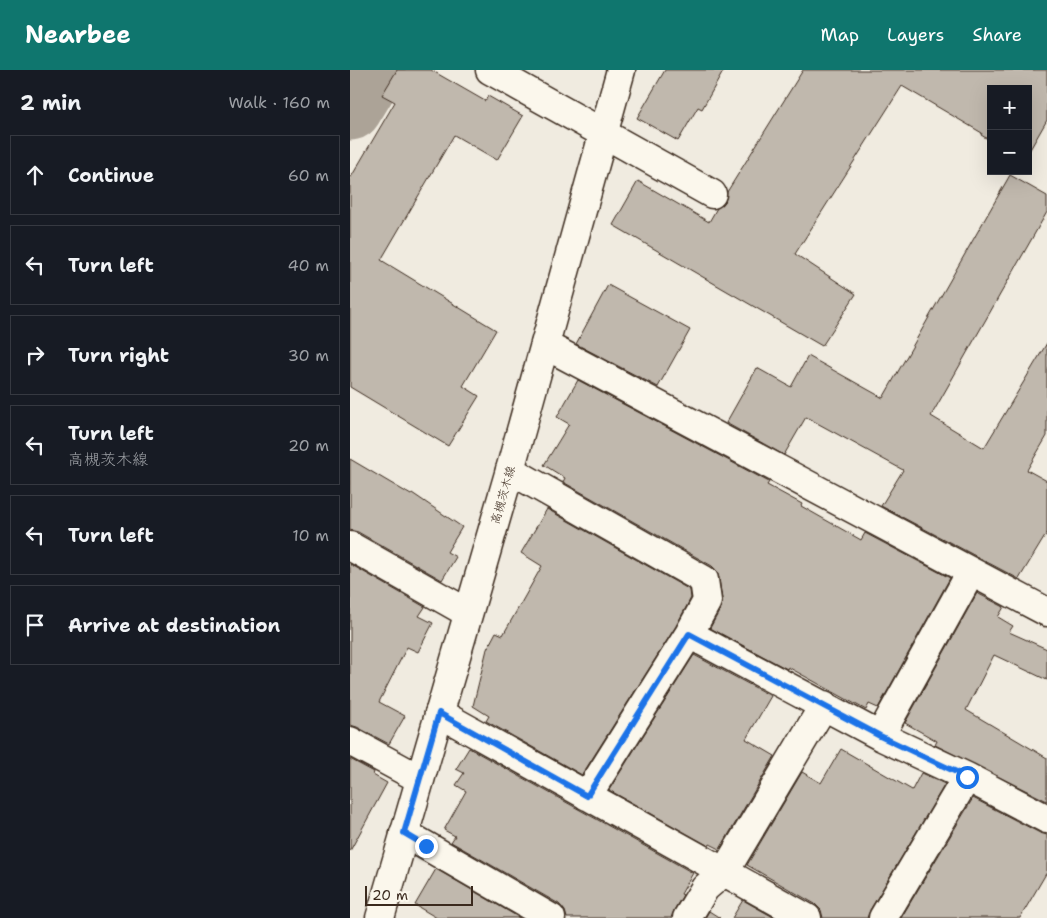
<!DOCTYPE html>
<html lang="en">
<head>
<meta charset="utf-8">
<style>
	:root { --surface:#171b24; --page:#242831; --text:#f1f3f6; --muted:#9ea1a6; --line:#363941; --accent:#0f766e }
	body { margin:0; font-family:"Shantell Sans","Klee One",sans-serif; background:var(--page); color:var(--text) }
	.controls { position:absolute; right:15px; top:15px; display:grid; overflow:hidden; border-radius:0px; box-shadow:0 5px 20px #0002 }
	.controls button { width:45px; height:45px; display:grid; place-items:center; padding:0; border:0; border-bottom:1px solid var(--line); background:var(--surface); color:var(--text); font:25px sans-serif }
	.scale { position:absolute; left:15px; bottom:12px; width:108px; box-sizing:border-box; padding-left:5px; border:2px solid #3b2a1e; border-top:0; font-size:14px; line-height:18px; white-space:nowrap; color:#3b2a1e; -webkit-text-stroke:4px #fbf7ec; paint-order:stroke }
	.stop { position:absolute; width:15px; height:15px; margin:-11px; border:4px solid #1a73e8; border-radius:50%; background:#fff }
	.stop.end { background:#1a73e8; border-color:#fff; box-shadow:0 1px 5px #0008 }
	.list { margin:0; padding:0; list-style:none }
	h2 { display:flex; justify-content:space-between; align-items:center; height:65px; margin:0; padding:0 20px; font-size:21px }
	h2 small { font-size:16px; font-weight:400; color:var(--muted) }
	.list li { display:grid; grid-template-columns:32px 1fr auto; gap:15px; align-items:center; box-sizing:border-box; height:80px; margin:0 10px 10px; padding:0 10px; border:1px solid var(--line); border-radius:0px }
	.list b { display:block; font-size:19px; white-space:nowrap }
	.list p { margin:0; font-size:16px; white-space:nowrap; color:var(--muted) }
	.list em { font-size:16px; font-style:normal; color:var(--muted) }
	.icon { flex:none; width:28px; height:28px; fill:none; stroke:currentColor; stroke-width:2; stroke-linecap:round; stroke-linejoin:round }
	.map { position:relative; flex:none; width:697px; height:848px; overflow:hidden }
	header { display:flex; align-items:center; gap:30px; box-sizing:border-box; height:70px; padding:0 25px; background:var(--accent); color:#fff }
	header strong { font-size:24px }
	nav { display:flex; gap:28px; margin-inline-start:auto; font-size:18px }
	main { display:flex }
	aside { flex:1; background:var(--surface) }
	.map>svg:first-child { display:block }
	.lines { fill:none; stroke-linecap:round; stroke-linejoin:round }
	.river { stroke:#aca397; stroke-width:65 }
	.building { fill:#c0b8ad; stroke:#3b2a1e }
	.minor-casing { stroke:#3b2a1e; stroke-width:31 }
	.major-casing { stroke:#3b2a1e; stroke-width:31 }
	.minor { stroke:#fbf7ec; stroke-width:28 }
	.major { stroke:#fbf7ec; stroke-width:28 }
	.route { stroke:#1a73e8; stroke-width:6 }
	.labels { text-anchor:middle; stroke-width:4; stroke-linejoin:round; paint-order:stroke }
	.street-label { font-size:12px; fill:#3b2a1e; stroke:#fbf7ec }
</style>
</head>
<body>
<header>
<strong>Nearbee</strong>
<nav><a>Map</a><a>Layers</a><a>Share</a></nav>
</header>
<main>
<aside>
<h2>2 min<small>Walk · 160 m</small></h2>
<ul class="list">
<li><svg class="icon" aria-label="ahead" viewBox="0 0 24 24"><path d="M12 20V5M6 11l6-6 6 6"/></svg><div><b>Continue</b></div><em>60 m</em></li>
<li><svg class="icon" aria-label="left" viewBox="0 0 24 24"><path d="M17 20v-9H6M10 6l-5 5 5 5"/></svg><div><b>Turn left</b></div><em>40 m</em></li>
<li><svg class="icon" aria-label="right" viewBox="0 0 24 24"><path d="M7 20v-9h11M14 6l5 5-5 5"/></svg><div><b>Turn right</b></div><em>30 m</em></li>
<li><svg class="icon" aria-label="left" viewBox="0 0 24 24"><path d="M17 20v-9H6M10 6l-5 5 5 5"/></svg><div><b>Turn left</b><p>高槻茨木線</p></div><em>20 m</em></li>
<li><svg class="icon" aria-label="left" viewBox="0 0 24 24"><path d="M17 20v-9H6M10 6l-5 5 5 5"/></svg><div><b>Turn left</b></div><em>10 m</em></li>
<li><svg class="icon" aria-label="arrive" viewBox="0 0 24 24"><path d="M6 21V4h12l-3 4 3 4H6"/></svg><div><b>Arrive at destination</b></div></li>
</ul>
</aside>
<div class="map">
<svg width="697" height="848" viewBox="0 0 697 848">
	<rect width="100%" height="100%" fill="#f0ebe0"/>
	<filter id="ink" filterUnits="userSpaceOnUse"><feTurbulence type="fractalNoise" baseFrequency=".02" numOctaves="2"/><feDisplacementMap in="SourceGraphic" scale="10" xChannelSelector="R" yChannelSelector="G"/><feConvolveMatrix kernelMatrix="1 2 1 2 8 2 1 2 1" color-interpolation-filters="sRGB"/></filter>
	<g filter="url(#ink)">
		<g class="lines">
			<path class="river" d="M0 38 23 0"/>
		</g>
		<path class="building" d="M47 0H81L135 31 138 26 173 46 147 90 104 65 31 190 146 260 113 316 129 326 98 376 0 317V109L45 32 32 25Z
			M315 0H374L352 39 348 37 328 71 287 48Z
			M453 0H697V50L678 83V19H641V71L631 65 632 63 552 16 445 184 506 224 472 276 263 155 288 111 359 152 367 138 375 132 377 122Z
			M660 105 697 126V142L581 346 634 378 697 273V366L677 400 697 411V463L669 509 531 436 553 400 456 347 434 385 376 353 407 298 441 317 458 286 533 328Z
			M258 215 340 260 308 317 226 274Z
			M228 310 419 412 417 415 452 434 451 436 511 470 515 463 600 508 528 638 519 634 516 640 438 597 437 599 360 558 371 538 372 529 369 508 367 501 362 496 213 412 215 408 194 395 219 354 207 347Z
			M0 389 61 425 62 423 112 457 97 482 106 487 92 510 8 462 0 460Z
			M197 439 340 520 341 528 326 556 232 705 136 651 139 646 123 636 137 579 146 562 153 565 192 496 171 483Z
			M0 494 75 537 69 546 83 553 68 582 57 577 29 632 55 646 39 674 7 657 0 655Z
			M627 523 654 537 648 547 663 556 659 562 697 579V610L644 585 616 640 697 688V731L585 675 587 671 555 653Z
			M344 585 421 626 396 669 425 686 370 779 360 774 359 776 259 720Z
			M119 678 343 803 331 824 333 825 324 840 321 848H217L215 841 209 834 101 772 105 766 94 760 116 721 106 715 114 703 106 699Z
			M491 679 562 720 571 703 595 714 520 840 517 848H473L471 840 465 834 397 795 452 702 471 713Z
			M0 689 24 702 23 705 37 713 0 781Z
			M623 728 690 763 697 765V802L670 848H551Z
			M86 799 170 848H87L65 835Z
			M393 830 425 848H382Z
			M359 841 370 848H355Z"/>
		<g class="lines">
			<defs>
				<path id="minor" d="M140 0 362 124
					M195 275 697 542
					M160 400 354 510 357 531 339 564 237 726
					M0 476 118 543
					M339 564 530 666 617 707 697 749
					M89 643 457 848
					M530 666 621 502
					M0 671 70 709
					M54 763 201 848
					M337 848 355 818 375 801 474 635
					M533 848 617 707"/>
				<path id="major" d="M30 848 160 400 271 0"/>
			</defs>
			<use href="#minor" class="minor-casing"/>
			<use href="#major" class="major-casing"/>
			<use href="#minor" class="minor"/>
			<use href="#major" class="major"/>
		</g>
	</g>
	<g class="lines" filter="url(#ink)">
		<path class="route" d="M76 776 54 763 89 643 237 726 339 564 530 666 617 707"/>
	</g>
	<g class="labels">
		<g class="street-label">
			<text transform="translate(153 425) rotate(-74)" y="4">高槻茨木線</text>
		</g>
	</g>
</svg>
<div class="controls">
<button>+</button>
<button>−</button>
</div>
<div class="scale">20 m</div>
<div class="stop" style="left:617px;top:707px"></div>
<div class="stop end" style="left:76px;top:776px"></div>
</div>
</main>
</body>
</html>
